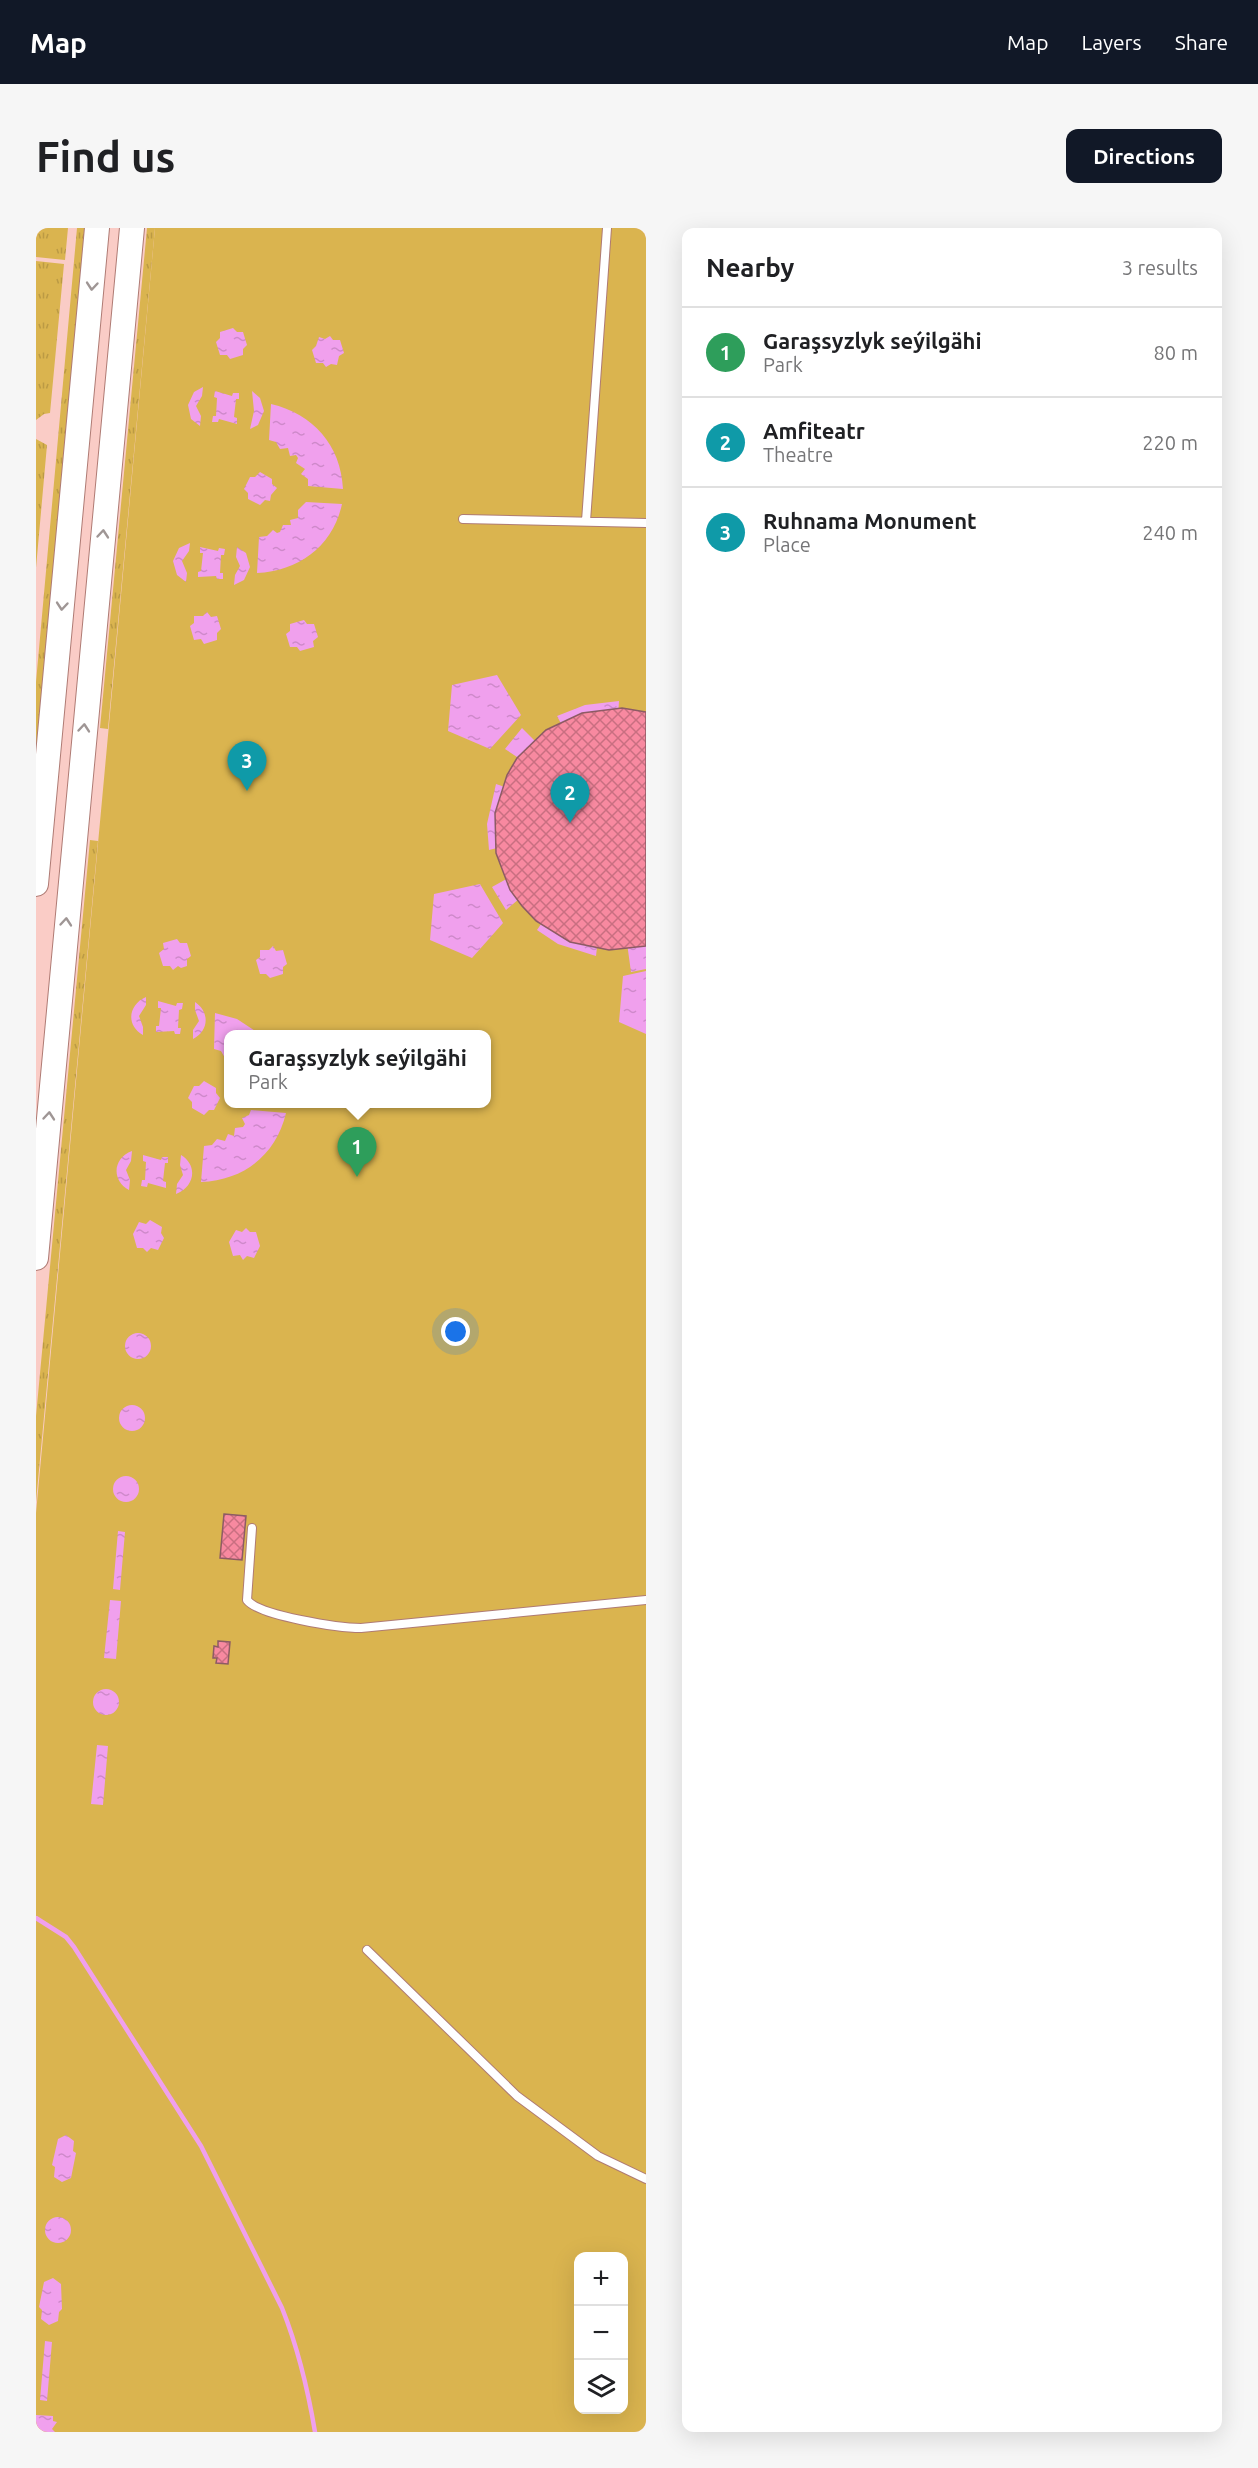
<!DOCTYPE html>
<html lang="en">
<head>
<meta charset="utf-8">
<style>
	:root { --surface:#fff; --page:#f6f6f6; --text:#202124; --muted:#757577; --line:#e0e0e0; --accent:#111827 }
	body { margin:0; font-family:Ubuntu,sans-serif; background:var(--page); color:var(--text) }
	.controls { position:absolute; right:18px; bottom:18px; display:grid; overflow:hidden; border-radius:12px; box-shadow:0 6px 24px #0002 }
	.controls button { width:54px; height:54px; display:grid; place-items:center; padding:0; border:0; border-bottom:2px solid var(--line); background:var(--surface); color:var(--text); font:30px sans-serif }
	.you { position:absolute; left:420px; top:1104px; width:21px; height:21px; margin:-15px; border:4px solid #fff; border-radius:50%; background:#1a73e8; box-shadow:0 0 0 9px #1a73e833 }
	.badge { display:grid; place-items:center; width:39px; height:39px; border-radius:50%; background:var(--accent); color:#fff; font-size:20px; font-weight:700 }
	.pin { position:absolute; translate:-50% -50px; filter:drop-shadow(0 2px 3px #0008) }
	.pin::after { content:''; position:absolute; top:32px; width:21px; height:18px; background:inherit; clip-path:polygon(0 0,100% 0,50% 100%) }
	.popup { position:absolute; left:188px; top:802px; width:267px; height:78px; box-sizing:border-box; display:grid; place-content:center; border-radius:12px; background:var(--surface); filter:drop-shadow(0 2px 4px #0005); font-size:20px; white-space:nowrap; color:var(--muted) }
	.popup b { font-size:22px; color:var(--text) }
	.popup::after { content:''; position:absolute; left:50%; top:100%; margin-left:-12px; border:12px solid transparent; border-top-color:var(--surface) }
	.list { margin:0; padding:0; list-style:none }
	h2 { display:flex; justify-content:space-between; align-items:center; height:78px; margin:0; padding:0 24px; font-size:26px }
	h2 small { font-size:20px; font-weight:400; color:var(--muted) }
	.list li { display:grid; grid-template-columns:39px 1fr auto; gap:18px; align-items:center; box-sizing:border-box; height:90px; padding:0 24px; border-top:2px solid var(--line) }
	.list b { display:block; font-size:22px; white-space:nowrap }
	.list p { margin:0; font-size:20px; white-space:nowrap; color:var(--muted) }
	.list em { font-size:20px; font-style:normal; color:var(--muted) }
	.icon { flex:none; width:33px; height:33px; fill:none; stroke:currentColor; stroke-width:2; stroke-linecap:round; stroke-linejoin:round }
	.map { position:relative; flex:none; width:610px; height:2204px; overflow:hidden; border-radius:12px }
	header { display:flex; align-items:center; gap:36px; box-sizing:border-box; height:84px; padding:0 30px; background:var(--accent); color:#fff }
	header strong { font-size:28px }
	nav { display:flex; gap:33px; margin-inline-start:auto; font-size:21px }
	.intro { display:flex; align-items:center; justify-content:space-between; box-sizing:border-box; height:144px; padding:0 36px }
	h1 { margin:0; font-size:42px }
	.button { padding:15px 27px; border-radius:12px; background:var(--accent); color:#fff; font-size:21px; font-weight:700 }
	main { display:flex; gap:36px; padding:0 36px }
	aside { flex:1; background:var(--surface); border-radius:12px; box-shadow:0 6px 24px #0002 }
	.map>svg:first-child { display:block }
	.grass { fill:url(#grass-tufts) }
	.green { fill:#dab44f; fill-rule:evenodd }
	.water { fill:url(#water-ripples) }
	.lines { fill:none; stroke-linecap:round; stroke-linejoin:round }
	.stream { stroke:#f0a0ed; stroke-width:4.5 }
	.building { fill:url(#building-cross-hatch); stroke:#8d5b64; stroke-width:1.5 }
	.service-casing { stroke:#af7b74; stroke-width:10 }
	.primary-casing { stroke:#af7b74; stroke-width:26 }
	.service { stroke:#fff; stroke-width:8 }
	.primary { stroke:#fff; stroke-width:24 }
	.oneway { stroke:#9f9695 }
</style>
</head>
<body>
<header>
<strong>Map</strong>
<nav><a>Map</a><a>Layers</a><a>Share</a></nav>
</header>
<div class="intro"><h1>Find us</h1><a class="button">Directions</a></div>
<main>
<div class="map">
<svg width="610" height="2204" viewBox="0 0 610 2204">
	<defs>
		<pattern id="grass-tufts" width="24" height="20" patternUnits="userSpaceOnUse" patternTransform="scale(1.5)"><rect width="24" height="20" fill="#dab44f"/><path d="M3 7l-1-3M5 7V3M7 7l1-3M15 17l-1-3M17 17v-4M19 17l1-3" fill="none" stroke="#bb9a44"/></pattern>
		<pattern id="water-ripples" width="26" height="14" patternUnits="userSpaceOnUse" patternTransform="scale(1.5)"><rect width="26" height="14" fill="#f0a0ed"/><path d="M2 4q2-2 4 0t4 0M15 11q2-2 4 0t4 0" fill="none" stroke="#ce89ca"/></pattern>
		<pattern id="building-cross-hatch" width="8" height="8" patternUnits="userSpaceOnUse" patternTransform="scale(1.5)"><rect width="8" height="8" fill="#f889a0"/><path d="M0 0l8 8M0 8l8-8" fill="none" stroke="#c96f81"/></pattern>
	</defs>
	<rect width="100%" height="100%" fill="#faccc6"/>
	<path class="grass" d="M0 0H32L29 32 0 29Z
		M41 0H50L0 528V454Z
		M111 0H119L72 501 64 500Z
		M0 33 28 36 14 185 8 186 0 192Z
		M0 211 11 217 0 340Z
		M54 612 62 613 0 1274V1188Z"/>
	<path class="green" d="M119 0H610V2204H0V1285ZM192 806H450V876H192ZM542 2028H588V2182H542Z"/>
	<path class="water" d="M197 100 201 104H207L211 117 207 121V127L194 131 191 127H184L180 114 184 110V104Z
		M294 108 297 112H304L308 125 303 128 301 137 295 136 290 139 287 135H280L276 122 280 118 283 109 289 111Z
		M167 159 166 168 160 178 165 188 164 198 155 191 152 177 158 164Z
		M179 163 196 168 197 165H203V171H200L198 189 201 190V196L183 191 182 194H176L177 188H180L181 170 178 169Z
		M216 163 224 170 228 183 222 197 214 201 218 183Z
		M235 176C277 186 305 217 307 261L272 258V251L265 246 269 241 260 235 262 230 260 227 254 228 252 220 244 221 240 214 233 212Z
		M224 244 236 251V256L241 260 235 267 234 273 229 272 224 277 212 271V265L208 261 214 249H219Z
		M270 274 306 276C297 318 263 343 221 345L223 309 231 308 237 302 241 305 244 304 247 297H255L254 292 262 290V282Z
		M154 315 153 323 146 333 151 345 150 354 141 347 137 333 143 320Z
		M164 319 182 323 183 320 189 321 188 327H185L184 345H187V351H181L180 348 162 349V344L165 343 167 325H164Z
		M201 319 210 325 214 339 208 352 198 357 199 347 204 338 200 329Z
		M171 384 175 389 181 388 185 401 181 405V412L168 416 165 411 158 412 154 398 158 395V388H167Z
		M268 392 271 396H278L282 409 277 413 278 419 264 423 261 419H254L250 406 254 403V396Z
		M461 447 485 487 454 521 412 503 416 457Z
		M583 473 580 519 542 528 521 488 549 477Z
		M486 500 520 534 508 547 469 521Z
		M460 556 505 571 501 610 453 622 451 596Z
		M501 634 509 649 470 682 456 659Z
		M444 656 467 695 436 730 394 712 398 666Z
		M530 659 566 676 560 728 522 716 501 702Z
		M587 686 610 698V741L595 744Z
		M141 711 144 715H151L155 728 151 731V738L145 740 142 738 137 742 134 738H127L123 725 128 721 127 715Z
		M237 718 240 723 247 722 251 736 247 739V746L234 750 230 746H224L220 732 224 729V722H233Z
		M610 743V806L583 794 587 748Z
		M110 769V777L103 788 107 799V807C89 797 93 776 110 769Z
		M122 773 140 778 141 775H147L146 781 143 782 142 800H145L144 806H139L138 803 120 804V798H123L125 780H122Z
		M159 774C174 784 173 803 157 811V802L163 793 159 782Z
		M179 785 201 791 224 806H192V829L189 830 185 823 178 821Z
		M168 853 180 860V865L184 870 178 882H173L168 887 156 880V874L152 870 158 858H163Z
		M215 882 250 885C240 927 208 952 165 954L168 918 176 917 181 911 189 913 192 906 198 908 199 900 207 899 209 896 206 890 213 887Z
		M96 923 95 933 90 942 94 952 93 962C75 952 77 930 96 923Z
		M107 927 125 932 126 929H132V935H129L127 953 130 954V960L112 955 111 959 105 958 106 952H109L110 934 107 933Z
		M145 927C162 937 159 959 140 966L141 956 147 947 144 937Z
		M114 992 126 999 125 1005 128 1010 122 1022 115 1020 111 1024 107 1020H101L97 1006 103 994 110 996Z
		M210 1000 214 1004H220L224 1018 218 1030 211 1028 207 1032 204 1027 197 1028 193 1014 200 1002 206 1004Z
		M89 1118a13 13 0 1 1 26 0a13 13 0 1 1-26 0Z
		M83 1190a13 13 0 1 1 26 0a13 13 0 1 1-26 0Z
		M77 1261a13 13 0 1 1 26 0a13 13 0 1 1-26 0Z
		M82 1303 89 1304 84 1362 77 1361Z
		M74 1372 85 1373 80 1431 68 1430Z
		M57 1474a13 13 0 1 1 26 0a13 13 0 1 1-26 0Z
		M61 1517 72 1518 67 1577 55 1576Z
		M30 1907 38 1913 37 1923 40 1925 35 1950 26 1954 18 1949 19 1939 16 1937 22 1911Z
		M9 2002a13 13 0 1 1 26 0a13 13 0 1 1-26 0Z
		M17 2050 25 2056 26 2081 23 2084 22 2093 13 2097 5 2091 6 2082 3 2079 8 2054Z
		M9 2113 16 2114 11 2173 4 2172Z
		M0 2187 17 2188V2193L21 2194 16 2201 19 2204H0Z"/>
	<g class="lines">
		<path class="stream" d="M0 1690 30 1709 38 1719 165 1918 246 2080C262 2120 272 2162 279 2204"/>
	</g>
	<path class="building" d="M586 480 610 484V718L573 722 534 714 500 693 486 678 474 662 460 625 459 585 471 547 481 530 510 502 546 485Z
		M188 1286 210 1288 206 1332 184 1330Z
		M182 1413 194 1414 192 1436 180 1435 181 1430H177L178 1418 182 1419Z"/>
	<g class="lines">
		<defs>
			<path id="service" d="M427 291 610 295
				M550 293 571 0
				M216 1300 211 1372C223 1388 304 1400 325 1400L610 1372
				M331 1722 481 1868 562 1928 610 1951"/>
			<path id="primary" d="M0 656 61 0
				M0 1030 96 0"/>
		</defs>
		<use href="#service" class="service-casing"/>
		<use href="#primary" class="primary-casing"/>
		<use href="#service" class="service"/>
		<use href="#primary" class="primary"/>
	</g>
	<defs><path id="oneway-chevron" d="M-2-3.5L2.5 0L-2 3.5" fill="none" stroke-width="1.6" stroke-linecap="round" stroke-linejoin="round" transform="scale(1.5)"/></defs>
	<g class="oneway">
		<use href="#oneway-chevron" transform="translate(56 58) rotate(95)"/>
		<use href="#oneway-chevron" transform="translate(67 306) rotate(-85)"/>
		<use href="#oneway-chevron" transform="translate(26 378) rotate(95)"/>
		<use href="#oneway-chevron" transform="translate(48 500) rotate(-85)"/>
		<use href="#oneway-chevron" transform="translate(30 694) rotate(-85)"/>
		<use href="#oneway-chevron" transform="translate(13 888) rotate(-85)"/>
	</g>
</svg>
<div class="controls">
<button>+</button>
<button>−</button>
<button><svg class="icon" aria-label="layers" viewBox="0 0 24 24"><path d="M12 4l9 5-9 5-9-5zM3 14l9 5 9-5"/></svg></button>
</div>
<div class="you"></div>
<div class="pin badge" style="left:321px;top:949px;background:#2e9e5b">1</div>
<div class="popup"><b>Garaşsyzlyk seýilgähi</b>Park</div>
<div class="pin badge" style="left:534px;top:595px;background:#0f9aa8">2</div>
<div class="pin badge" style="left:211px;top:563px;background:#0f9aa8">3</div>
</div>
<aside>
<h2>Nearby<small>3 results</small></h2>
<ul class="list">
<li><span class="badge" style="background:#2e9e5b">1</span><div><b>Garaşsyzlyk seýilgähi</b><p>Park</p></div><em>80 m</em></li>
<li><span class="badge" style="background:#0f9aa8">2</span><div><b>Amfiteatr</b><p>Theatre</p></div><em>220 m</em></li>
<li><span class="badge" style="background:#0f9aa8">3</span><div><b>Ruhnama Monument</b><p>Place</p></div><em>240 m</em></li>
</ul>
</aside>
</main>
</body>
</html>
